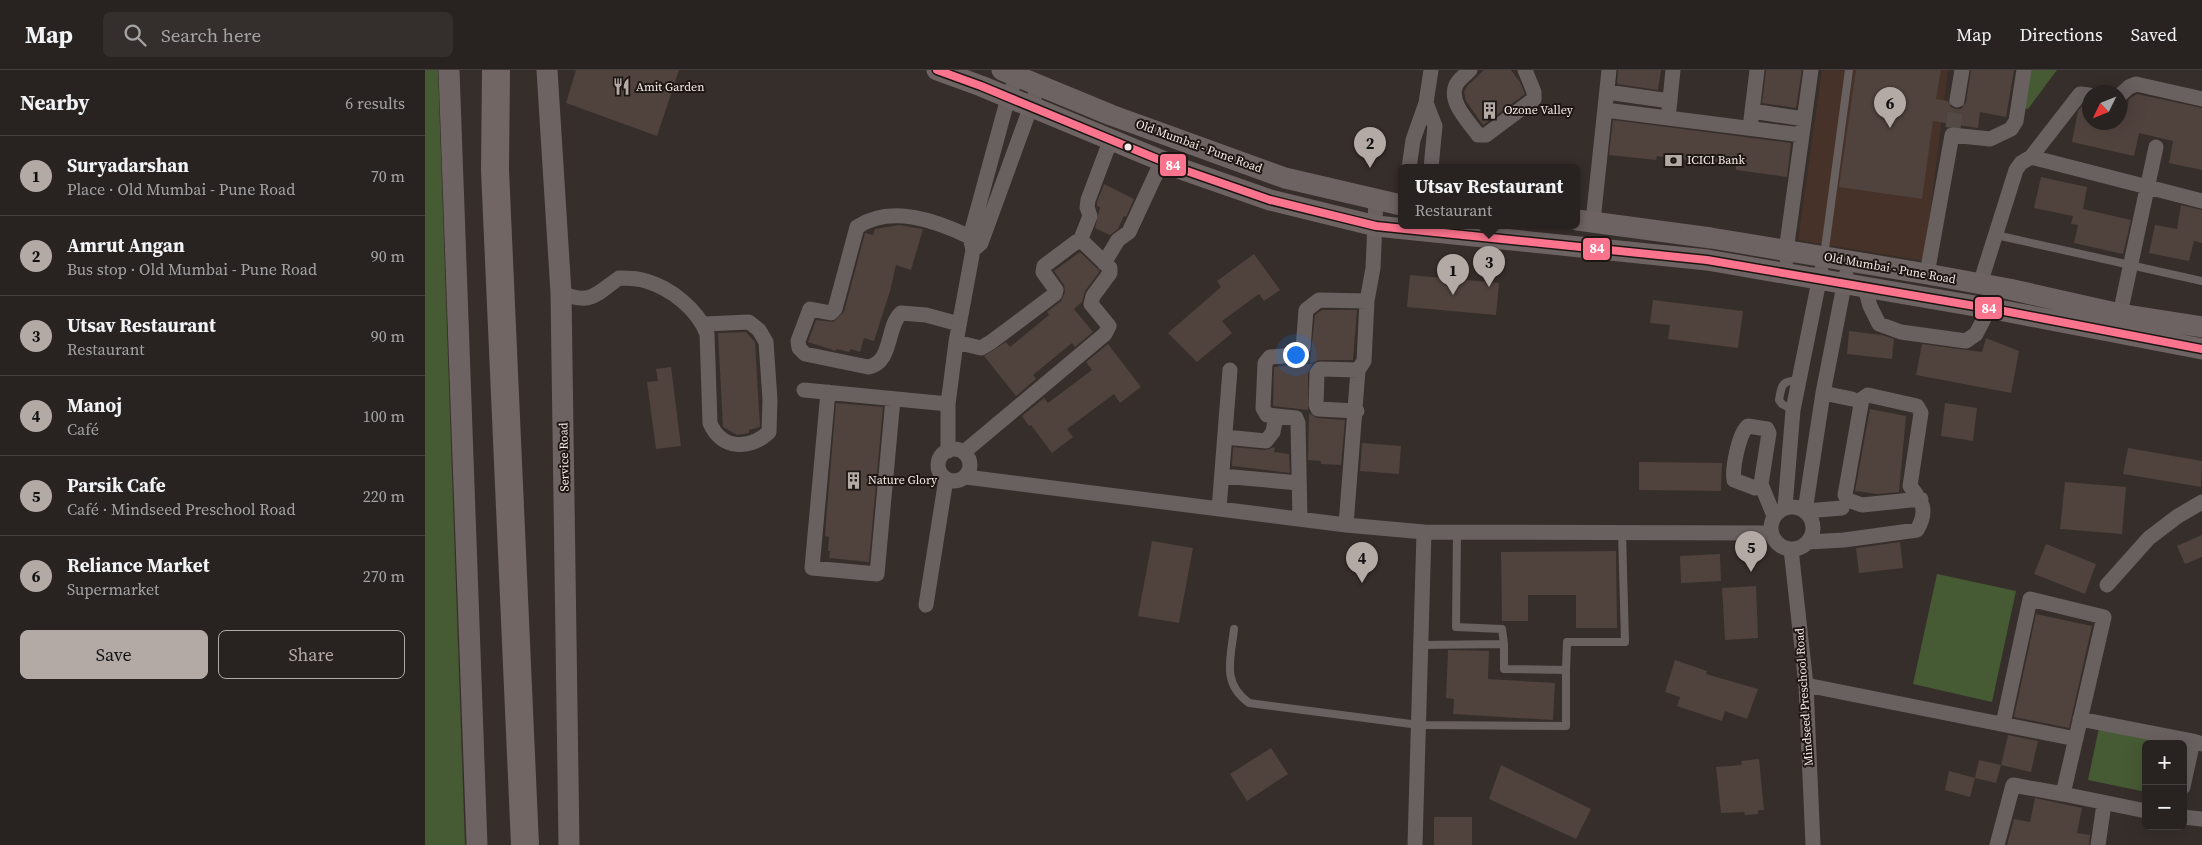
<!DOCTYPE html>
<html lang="en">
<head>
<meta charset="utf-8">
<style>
	:root { --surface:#282220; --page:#342f2d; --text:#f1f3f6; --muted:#a5a4a5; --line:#443f3e; --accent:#b3aaa6 }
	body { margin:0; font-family:"Source Serif 4",serif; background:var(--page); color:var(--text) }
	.controls { position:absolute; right:15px; bottom:15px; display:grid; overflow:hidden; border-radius:8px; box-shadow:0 5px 20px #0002 }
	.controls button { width:45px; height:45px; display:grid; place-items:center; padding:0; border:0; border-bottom:1px solid var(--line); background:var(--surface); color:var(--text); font:25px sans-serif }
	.compass { position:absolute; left:1657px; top:15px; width:45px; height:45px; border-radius:50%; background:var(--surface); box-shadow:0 5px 20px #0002; rotate:227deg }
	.you { position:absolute; left:870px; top:284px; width:18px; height:18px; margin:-12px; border:4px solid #fff; border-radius:50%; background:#1a73e8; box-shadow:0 0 0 8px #1a73e833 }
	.badge { display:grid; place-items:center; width:32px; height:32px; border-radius:50%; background:var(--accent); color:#111; font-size:16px; font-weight:700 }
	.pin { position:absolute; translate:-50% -41px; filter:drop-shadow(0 1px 2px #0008) }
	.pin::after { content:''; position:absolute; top:26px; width:18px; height:15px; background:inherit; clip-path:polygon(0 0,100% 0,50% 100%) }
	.popup { position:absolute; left:973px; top:94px; width:182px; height:65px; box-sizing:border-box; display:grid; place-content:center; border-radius:8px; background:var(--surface); filter:drop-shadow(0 1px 4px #0005); font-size:16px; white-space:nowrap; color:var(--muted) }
	.popup b { font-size:19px; color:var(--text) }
	.popup::after { content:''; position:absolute; left:50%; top:100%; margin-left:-10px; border:10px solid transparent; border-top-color:var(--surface) }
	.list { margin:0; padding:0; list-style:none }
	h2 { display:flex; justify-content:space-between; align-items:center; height:65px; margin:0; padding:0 20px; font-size:21px }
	h2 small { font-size:16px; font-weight:400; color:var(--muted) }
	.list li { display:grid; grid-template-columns:32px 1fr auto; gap:15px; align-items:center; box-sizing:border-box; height:80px; padding:0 20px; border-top:1px solid var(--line) }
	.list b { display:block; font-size:19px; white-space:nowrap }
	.list p { margin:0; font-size:16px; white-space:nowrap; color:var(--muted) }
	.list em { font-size:16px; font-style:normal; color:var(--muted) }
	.actions { display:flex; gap:10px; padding:15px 20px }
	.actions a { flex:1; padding:11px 0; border:1px solid var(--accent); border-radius:8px; text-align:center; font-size:18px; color:var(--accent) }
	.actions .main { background:var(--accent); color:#111 }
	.icon { flex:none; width:28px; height:28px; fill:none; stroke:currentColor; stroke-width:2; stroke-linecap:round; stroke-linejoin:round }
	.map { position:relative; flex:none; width:1777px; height:775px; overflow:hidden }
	header { display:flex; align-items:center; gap:30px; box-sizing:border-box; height:70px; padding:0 25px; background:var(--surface); border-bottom:1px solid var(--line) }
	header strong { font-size:24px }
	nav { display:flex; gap:28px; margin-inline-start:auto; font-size:18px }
	.search { width:350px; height:45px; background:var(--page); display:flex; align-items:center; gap:12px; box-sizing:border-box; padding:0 18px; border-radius:8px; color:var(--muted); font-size:19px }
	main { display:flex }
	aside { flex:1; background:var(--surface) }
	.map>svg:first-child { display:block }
	.built { fill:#463229 }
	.green { fill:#465a33 }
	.building { fill:#50423d }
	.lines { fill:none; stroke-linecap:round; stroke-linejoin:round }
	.street-tunnel { stroke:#534a46; stroke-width:15; stroke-dasharray:15 8; stroke-linecap:butt }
	.lane { stroke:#696060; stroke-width:8 }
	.street { stroke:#696060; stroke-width:15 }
	.secondary { stroke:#6d6362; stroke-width:21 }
	.highway { stroke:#726665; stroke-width:28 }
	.bus-1-casing { stroke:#1d1613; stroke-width:11 }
	.bus-1 { stroke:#fc738d; stroke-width:8 }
	.bus-dot { fill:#f7ece8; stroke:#1d1613; stroke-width:2 }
	.labels { text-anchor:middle; stroke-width:4; stroke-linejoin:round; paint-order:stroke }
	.poi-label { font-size:12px; fill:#f7ece8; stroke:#1d1613; text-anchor:start }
	.street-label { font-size:12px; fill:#f7ece8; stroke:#1d1613 }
	.line-badge { stroke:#1d1613; stroke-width:2 }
	.badge-label { font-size:14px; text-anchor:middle; font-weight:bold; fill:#fff }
</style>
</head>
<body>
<header>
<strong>Map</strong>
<div class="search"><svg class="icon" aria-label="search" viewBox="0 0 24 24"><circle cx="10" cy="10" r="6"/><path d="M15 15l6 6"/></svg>Search here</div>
<nav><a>Map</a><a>Directions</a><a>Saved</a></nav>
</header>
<main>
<aside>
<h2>Nearby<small>6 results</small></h2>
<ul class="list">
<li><span class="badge">1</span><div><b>Suryadarshan</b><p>Place · Old Mumbai - Pune Road</p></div><em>70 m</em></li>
<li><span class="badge">2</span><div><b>Amrut Angan</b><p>Bus stop · Old Mumbai - Pune Road</p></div><em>90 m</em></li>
<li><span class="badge">3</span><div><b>Utsav Restaurant</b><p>Restaurant</p></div><em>90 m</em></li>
<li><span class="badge">4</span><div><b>Manoj</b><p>Café</p></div><em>100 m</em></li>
<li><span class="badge">5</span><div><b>Parsik Cafe</b><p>Café · Mindseed Preschool Road</p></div><em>220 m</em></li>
<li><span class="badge">6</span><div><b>Reliance Market</b><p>Supermarket</p></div><em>270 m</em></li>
</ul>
<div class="actions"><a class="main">Save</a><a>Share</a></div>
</aside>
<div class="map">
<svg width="1777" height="775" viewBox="0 0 1777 775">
	<rect width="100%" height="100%" fill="#362e2a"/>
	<path class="built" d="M1397 0H1523L1499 191 1373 170Z"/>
	<path class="green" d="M0 0H13L40 775H0Z
		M1596 0H1632L1603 39 1592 37Z
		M1512 504 1591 521 1567 632 1488 614Z
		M1675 653 1762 672 1758 689V674H1721V722L1663 710Z"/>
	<path class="building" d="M151 0H254L232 66 141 33Z
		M1059 0H1086L1095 12 1100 24 1058 55 1041 31 1039 22 1042 16Z
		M1193 0H1236L1233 20 1192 14Z
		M1341 0H1377L1371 38 1337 33Z
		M1431 0H1516L1511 29 1523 31 1526 37 1531 39H1536L1541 32 1546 0H1589L1581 47 1555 42 1553 58 1508 51 1497 129 1414 117Z
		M1712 24 1777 38V100L1744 93 1748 71 1714 63 1709 86 1647 72 1653 41 1659 34H1664V52H1694V40L1702 42 1704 29Z
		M1188 50 1366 73 1362 107 1311 100V96L1272 91 1232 86 1231 90 1184 85Z
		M1616 107 1662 117 1658 139 1706 150 1698 184 1649 173 1653 155 1646 154 1648 146 1609 138Z
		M679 114 709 129 701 147 699 146 693 159 685 165 670 158 675 137 672 136V132Z
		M1756 135 1777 140V173L1769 171 1764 191 1724 183 1730 155 1752 159Z
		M474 155 498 159 486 200 471 195 465 221 449 271 439 268 435 282 426 279 424 282 411 279V281L383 272 391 250 408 252 419 242 440 163 448 165 450 159Z
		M655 182 675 201 660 221 657 232 649 239 668 262 650 277 647 273 608 305 611 309 591 326 559 286 581 272 585 277 624 245 622 242 636 231 640 222 639 215 629 201Z
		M829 184 855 220 839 231 834 224 797 251 807 263 772 292 743 263 796 217 792 211Z
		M985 205 1074 213 1071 245 982 237Z
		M1228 230 1318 241 1313 278 1243 269 1245 255 1225 253Z
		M897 240H932L928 290H895L885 293 890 245Z
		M1424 261 1457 265 1469 269 1467 289 1422 284Z
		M321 262 330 272 335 357 324 360V363L312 365 298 357 293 263Z
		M1561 268 1594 281 1586 323 1491 305 1497 274 1557 282Z
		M683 274 716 317 695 333 689 324 642 359 648 367 627 383 606 355 604 356 597 346 619 328 623 333 667 300 661 292Z
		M876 294H887L883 303V340L848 336 849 297Z
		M246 297 256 376 231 379 222 312 233 311 231 299Z
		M411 333 458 337 444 492 404 488 405 481H403L404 467 400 466 401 451Z
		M1520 333 1552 338 1548 371 1516 366Z
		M1445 339 1481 346 1474 422 1453 424 1430 421Z
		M884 343 892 348 920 350 916 395 896 394V391L883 390Z
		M937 373 976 376 974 404 935 401Z
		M808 377 840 380 850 377 849 382 864 384 865 403 807 396Z
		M1703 378 1777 391 1776 417 1698 404Z
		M1214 392 1297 393 1296 421 1214 420Z
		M1640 412 1701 417 1697 464 1635 459Z
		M1777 465V487L1760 494 1752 476Z
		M727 471 768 478 754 553 713 546Z
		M1475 472 1478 498 1434 503 1431 478Z
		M1621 474 1671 494 1660 524 1609 504Z
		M1191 481 1192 558H1151V525H1103V551H1077L1076 482Z
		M1295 484 1296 511 1256 513 1255 486Z
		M1331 516 1333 568 1300 570 1297 518Z
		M1611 544 1667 556 1644 658 1589 647Z
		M1023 580 1064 581 1063 609 1130 613 1128 650 1028 644 1029 629 1021 628Z
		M1250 590 1282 601 1281 604 1333 619 1322 649 1300 641 1297 651 1252 636 1255 627 1240 622Z
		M1583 665 1613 671 1606 702 1576 695Z
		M846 678 863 704 822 731 805 704Z
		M1334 689 1339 740H1333V744L1320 745 1319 742 1296 743 1291 697 1317 695 1316 691Z
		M1554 690 1576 695 1571 713 1550 708Z
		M1076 695 1166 739 1151 769 1064 729Z
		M1524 701 1550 708 1545 727 1520 720Z
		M1610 728 1657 738 1652 763 1665 765 1664 775H1582L1589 749 1605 752Z
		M1009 747H1047V775H1009Z"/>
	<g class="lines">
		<path class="street-tunnel" d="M1528 58 1532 30"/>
		<path class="lane" d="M1571 165 1777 211
			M1399 186 1424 0
			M1368 340 1357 334 1354 330C1357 313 1357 311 1375 310
			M1032 462 1031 557 1077 559 1079 574
			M809 559C806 588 796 613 824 633L994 655 1141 656V600L1079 599V574L996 575
			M1141 600 1142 572H1200L1197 462"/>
		<path class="street" d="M1045 0C1041 4 1033 10 1031 15 1023 32 1044 52 1053 65H1061L1109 29V22L1100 0
			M1182 22 1245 31
			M1694 26 1704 17 1711 14 1777 29
			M1532 30 1537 0
			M1001 33 1006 0
			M1244 39 1248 0
			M1180 40 1377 65
			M1327 41 1379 49
			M1325 58 1332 0
			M1606 87 1777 131
			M984 98 988 70 1001 33 1010 56 1006 98
			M1168 151 1184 0
			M655 171 665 146 662 137 663 130 686 69
			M548 180 556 173 614 14
			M1362 189 1361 181 1386 0
			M679 193 693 170 704 162 737 91
			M1502 204 1527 65 1565 69 1586 59 1591 51 1599 0
			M1555 214 1591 100 1596 93 1606 87 1655 24 1664 25
			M1440 218 1445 236 1454 254 1476 262 1541 271 1551 264 1564 239
			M136 223C166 235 170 225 194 208 203 208 213 208 221 211 246 218 273 240 282 264L285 353C296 380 325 380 344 362L345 330 341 272 334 260 324 252 279 254
			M1695 244 1731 77
			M534 254 501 245 476 243C461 257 468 293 443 297L380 284 374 278 373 271 385 239 406 243 410 239 432 157C466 134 512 151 545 167
			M531 272 556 278 566 272 630 224 631 220 618 202 619 196 651 172 657 171 685 198V203L668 226 666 234 684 256 680 264 539 382
			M379 320 523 334
			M403 322 387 498 452 504 468 329
			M1398 323 1427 329
			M932 341 893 339 891 335 892 303 895 299 933 300
			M800 367 841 371 848 362 851 346
			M513 395a16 16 0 1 1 32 0a16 16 0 1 1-32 0Z
			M523 381V334L531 272 548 180 545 167 583 28 592 6
			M797 406 874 413
			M541 407 921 455 999 462 1346 463
			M1336 414 1330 418 1309 410C1307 398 1314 363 1323 356L1342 359 1344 363 1336 414 1349 446
			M1346 458a21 21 0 1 1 42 0a21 21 0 1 1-42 0Z
			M1360 437 1368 340 1396 201
			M1417 438 1380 441 1398 323 1421 205
			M794 439 805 300
			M875 449 873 353 871 348 842 345 838 338 840 293 845 287 873 285 878 278 881 240 894 230 942 231
			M921 455 933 300 939 291 942 231 948 198 951 129
			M1383 472 1419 470 1492 460C1503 441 1498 432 1485 416L1496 343 1492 336 1443 325 1437 329 1420 425 1423 430 1437 435 1496 429
			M1366 479 1381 615 1388 775
			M1682 515 1724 468 1753 446 1777 432
			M501 535 521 409
			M1381 615 1651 669
			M1655 649 1768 671
			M1578 654 1605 529 1679 547 1638 724 1721 741
			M1758 717 1768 671 1777 674
			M1758 747 1777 749
			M990 775 999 462
			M1572 775 1588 715 1638 724
			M1673 775 1679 734"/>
		<path class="secondary" d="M24 0 52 775
			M122 0 136 223 144 775
			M512 0 556 16 759 100 845 130 951 156 1282 190 1579 241 1777 279
			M577 0 686 45 860 108 976 135
			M1152 150 1286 168 1502 204 1584 219 1695 244 1777 257"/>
		<path class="highway" d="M71 0 70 100 100 775"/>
		<defs>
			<path id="bus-1" d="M512 0 556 16 759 100 845 130 951 156 1282 190 1579 241 1777 279"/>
		</defs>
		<use href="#bus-1" class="bus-1-casing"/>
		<use href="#bus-1" class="bus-1"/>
	</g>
	<defs>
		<symbol id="restaurant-bare" viewBox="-9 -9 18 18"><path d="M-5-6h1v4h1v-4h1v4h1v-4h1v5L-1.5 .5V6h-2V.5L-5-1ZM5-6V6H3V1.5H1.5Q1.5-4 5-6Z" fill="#b3aaa6" stroke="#1d1613" stroke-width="2.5" paint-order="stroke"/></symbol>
		<symbol id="building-bare" viewBox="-9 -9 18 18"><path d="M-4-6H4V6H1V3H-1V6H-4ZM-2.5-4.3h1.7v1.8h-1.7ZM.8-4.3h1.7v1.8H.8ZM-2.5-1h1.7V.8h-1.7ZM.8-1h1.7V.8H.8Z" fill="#b3aaa6" stroke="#1d1613" stroke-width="2.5" paint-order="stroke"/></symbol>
		<symbol id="bank-bare" viewBox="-9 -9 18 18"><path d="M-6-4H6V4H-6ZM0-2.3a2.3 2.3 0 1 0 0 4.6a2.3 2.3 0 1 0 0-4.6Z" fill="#b3aaa6" stroke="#1d1613" stroke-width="2.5" paint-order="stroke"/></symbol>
	</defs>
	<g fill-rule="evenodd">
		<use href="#restaurant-bare" x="184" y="4" width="25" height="25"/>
		<use href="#building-bare" x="1052" y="28" width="25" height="25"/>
		<use href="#bank-bare" x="1236" y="78" width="25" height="25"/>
		<use href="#building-bare" x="416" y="398" width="25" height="25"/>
	</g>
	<circle class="bus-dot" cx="703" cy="77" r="4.5"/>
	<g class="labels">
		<g class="poi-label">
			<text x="211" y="21">Amit Garden</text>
			<text x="1079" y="44">Ozone Valley</text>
			<text x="1262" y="94">ICICI Bank</text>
			<text x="443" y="414">Nature Glory</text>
		</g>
		<g class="street-label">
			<text transform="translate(774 76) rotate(20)" y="4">Old Mumbai - Pune Road</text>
			<text transform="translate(1465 198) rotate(10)" y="4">Old Mumbai - Pune Road</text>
			<text transform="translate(139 387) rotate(-91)" y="4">Service Road</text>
			<text transform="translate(1379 627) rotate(-94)" y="4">Mindseed Preschool Road</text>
		</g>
	</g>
	<g class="line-badge">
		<rect x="734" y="83" width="28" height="24" rx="5" fill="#fc738d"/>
		<rect x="1157" y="167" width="29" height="24" rx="5" fill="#fc738d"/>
		<rect x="1549" y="226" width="29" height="24" rx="5" fill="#fc738d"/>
	</g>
	<g class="badge-label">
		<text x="748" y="100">84</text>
		<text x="1172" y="183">84</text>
		<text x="1564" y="243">84</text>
	</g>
</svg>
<div class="controls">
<button>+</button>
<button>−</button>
</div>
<svg class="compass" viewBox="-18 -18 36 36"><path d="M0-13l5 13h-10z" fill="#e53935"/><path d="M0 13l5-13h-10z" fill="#a5a4a5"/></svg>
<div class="you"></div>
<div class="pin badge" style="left:1028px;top:225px">1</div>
<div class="pin badge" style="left:945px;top:98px">2</div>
<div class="pin badge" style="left:1064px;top:217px">3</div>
<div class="popup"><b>Utsav Restaurant</b>Restaurant</div>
<div class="pin badge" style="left:937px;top:513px">4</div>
<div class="pin badge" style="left:1326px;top:502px">5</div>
<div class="pin badge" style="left:1465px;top:58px">6</div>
</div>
</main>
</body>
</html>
